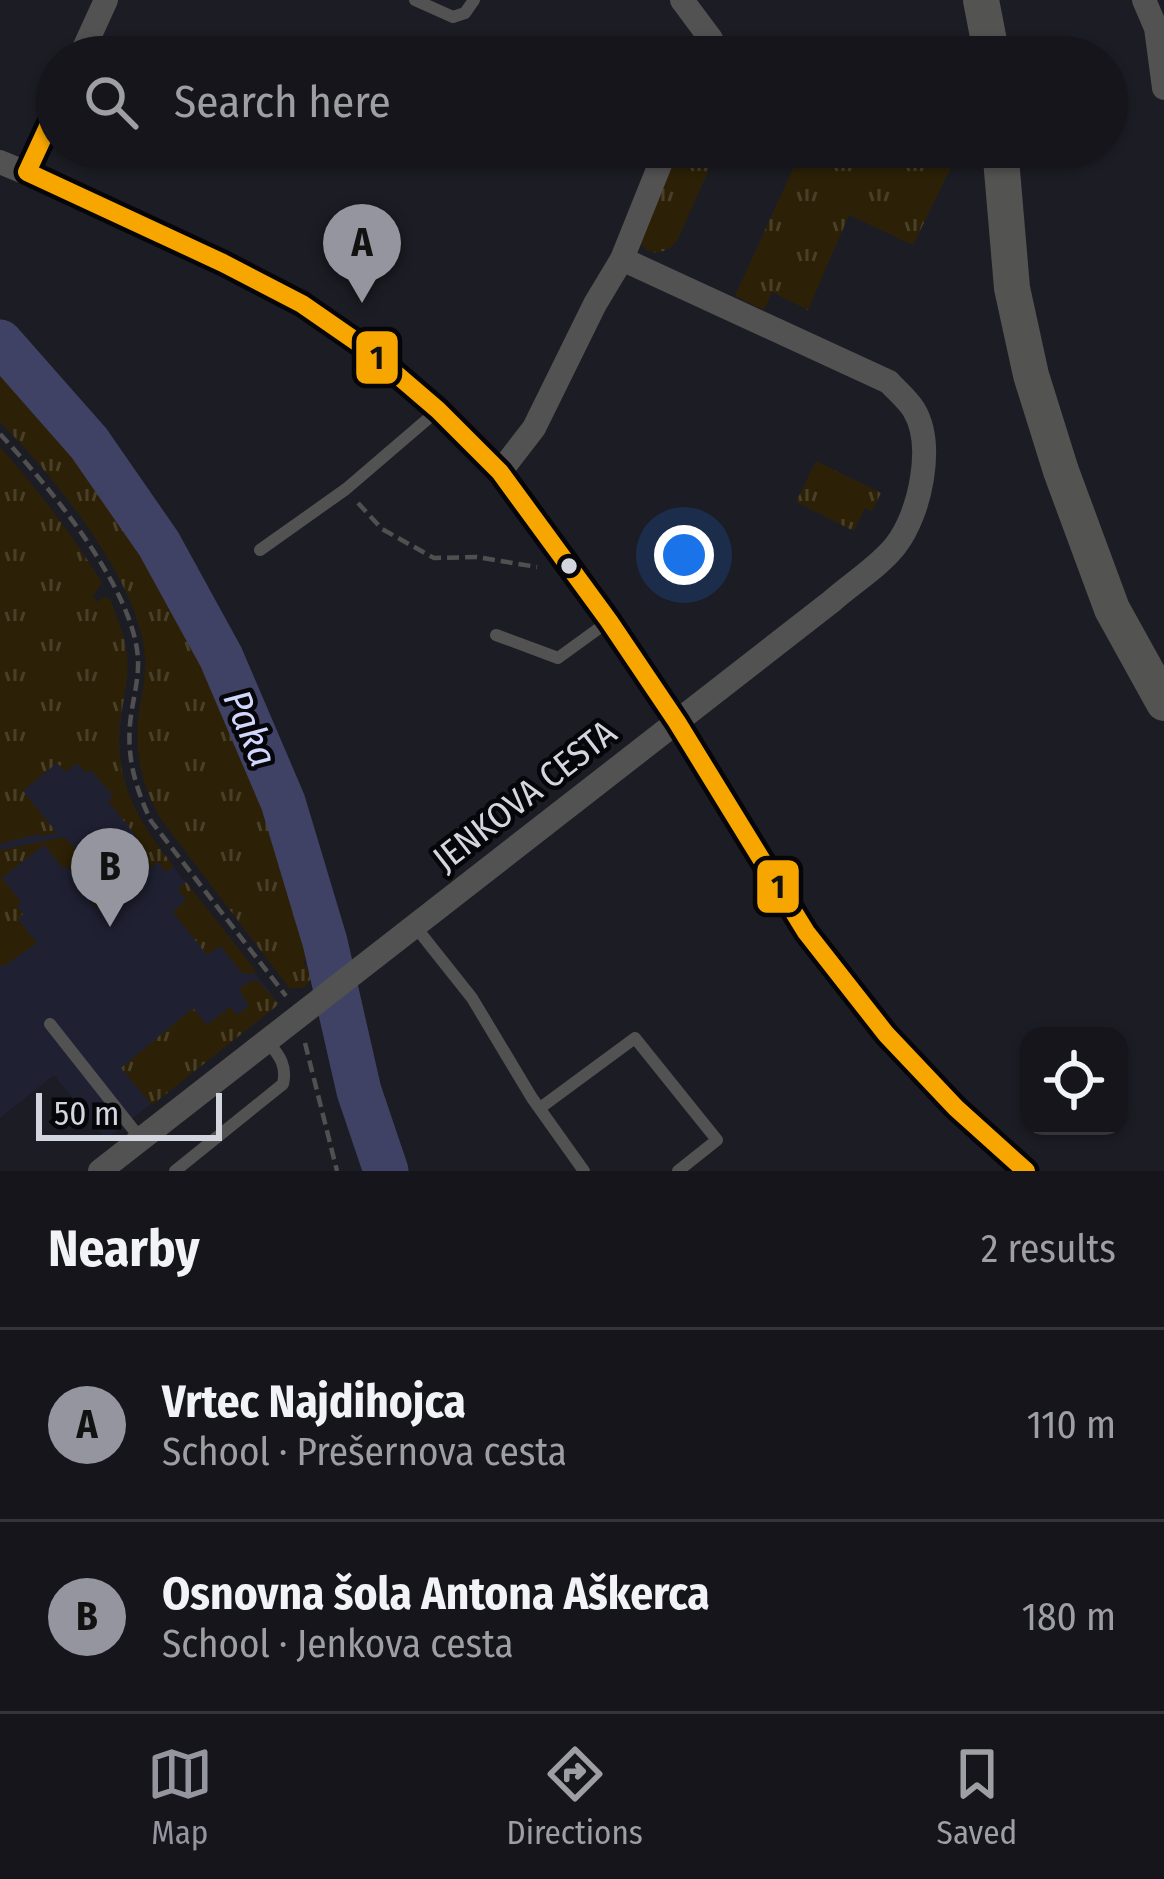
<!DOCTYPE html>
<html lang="en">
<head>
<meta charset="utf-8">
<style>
	:root { --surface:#15151b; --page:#222228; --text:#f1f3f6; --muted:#9d9fa3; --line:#34343a; --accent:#94959e }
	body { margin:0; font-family:"Fira Sans Condensed",sans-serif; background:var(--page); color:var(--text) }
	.controls { position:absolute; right:36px; bottom:36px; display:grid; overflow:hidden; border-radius:24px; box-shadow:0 3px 9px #0004 }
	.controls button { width:108px; height:108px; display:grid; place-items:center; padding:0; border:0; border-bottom:3px solid var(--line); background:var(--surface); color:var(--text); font:60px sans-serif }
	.scale { position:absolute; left:36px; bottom:30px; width:186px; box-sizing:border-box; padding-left:12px; border:6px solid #d4d6df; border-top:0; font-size:33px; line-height:42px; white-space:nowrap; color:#d4d6df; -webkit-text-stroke:9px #05050a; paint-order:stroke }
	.you { position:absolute; left:684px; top:555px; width:42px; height:42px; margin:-30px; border:9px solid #fff; border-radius:50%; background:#1a73e8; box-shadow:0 0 0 18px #1a73e833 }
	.badge { display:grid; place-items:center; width:78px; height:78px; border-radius:50%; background:var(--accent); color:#111; font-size:39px; font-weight:700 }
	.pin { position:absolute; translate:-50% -99px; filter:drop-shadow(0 3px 6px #0008) }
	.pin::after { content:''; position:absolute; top:63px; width:42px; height:36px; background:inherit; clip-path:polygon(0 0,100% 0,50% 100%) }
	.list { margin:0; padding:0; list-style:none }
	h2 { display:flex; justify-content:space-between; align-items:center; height:156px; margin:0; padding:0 48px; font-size:51px }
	h2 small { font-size:39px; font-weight:400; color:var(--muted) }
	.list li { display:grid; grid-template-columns:78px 1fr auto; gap:36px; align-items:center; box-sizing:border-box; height:192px; padding:0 48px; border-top:3px solid var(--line) }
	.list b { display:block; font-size:45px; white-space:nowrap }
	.list p { margin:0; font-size:39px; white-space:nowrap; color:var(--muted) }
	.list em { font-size:39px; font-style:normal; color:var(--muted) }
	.icon { flex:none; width:66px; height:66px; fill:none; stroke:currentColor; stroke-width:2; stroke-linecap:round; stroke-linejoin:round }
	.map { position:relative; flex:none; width:1164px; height:1171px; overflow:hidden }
	.search { position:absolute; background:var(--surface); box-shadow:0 3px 9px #0004; left:36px; right:36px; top:36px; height:132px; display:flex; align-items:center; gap:30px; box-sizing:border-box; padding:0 42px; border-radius:66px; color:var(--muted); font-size:45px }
	.sheet { height:540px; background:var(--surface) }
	nav { display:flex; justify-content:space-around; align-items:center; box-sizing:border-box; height:168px; border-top:3px solid var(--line); background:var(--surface); font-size:33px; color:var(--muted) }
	nav a { display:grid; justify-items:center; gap:6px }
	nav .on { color:var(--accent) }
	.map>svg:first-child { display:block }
	.built { fill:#1f2032 }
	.grass { fill:url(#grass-tufts) }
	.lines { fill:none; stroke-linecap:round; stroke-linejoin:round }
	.river { stroke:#3f4264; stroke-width:45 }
	.path { stroke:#515051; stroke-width:4.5; stroke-dasharray:12 6; stroke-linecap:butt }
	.service { stroke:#525252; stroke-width:12 }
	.minor { stroke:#525252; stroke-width:24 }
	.secondary { stroke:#535351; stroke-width:36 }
	.bus-1-casing { stroke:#05050a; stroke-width:27 }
	.bus-1 { stroke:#f7a600; stroke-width:18 }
	.bus-dot { fill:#d4d6df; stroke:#05050a; stroke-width:4.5 }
	.labels { text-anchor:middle; stroke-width:9; stroke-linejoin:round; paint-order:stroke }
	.street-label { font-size:36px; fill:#d4d6df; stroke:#05050a }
	.water-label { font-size:39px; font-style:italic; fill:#d1d6fd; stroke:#05050a }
	.line-badge { stroke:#05050a; stroke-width:4.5 }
	.pale-badge-label { font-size:33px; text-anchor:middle; font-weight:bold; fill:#111 }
</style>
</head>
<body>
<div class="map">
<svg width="1164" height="1171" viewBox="0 0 1164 1171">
	<defs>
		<pattern id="grass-tufts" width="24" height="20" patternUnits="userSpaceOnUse" patternTransform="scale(3)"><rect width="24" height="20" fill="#2c2106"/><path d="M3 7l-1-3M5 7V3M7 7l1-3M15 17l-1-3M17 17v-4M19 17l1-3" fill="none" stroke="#4a402a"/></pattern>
	</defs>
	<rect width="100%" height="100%" fill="#1c1c24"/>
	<path class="built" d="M127 652V678L119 738 121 766 129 798 141 822 159 848 279 1004 106 1139 54 1075 0 1118V725Z"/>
	<path class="grass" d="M678 147H719L677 241C666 255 646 258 639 239Z
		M803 147H961L913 245 849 215 808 310 772 292 764 310 735 296Z
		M0 357 59 424 58 436 119 502 221 689 267 793 296 878 315 954 303 961 312 977 305 987 290 989 161 819C143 789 135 756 138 721 140 699 147 678 145 656 139 580 53 475 0 422Z
		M0 447C38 490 72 534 102 583L93 596 98 602 105 596 111 601C117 618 125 637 127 655 130 684 119 711 119 740 119 790 143 829 174 866L166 872 158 862 143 873 123 848 136 836 108 801 113 796 91 770 86 773 77 763 66 772 57 763 23 791 57 833 40 836 38 834 0 844Z
		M816 461 881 493 872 511 865 508 854 531 796 502Z
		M64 837 75 848 83 842 102 864 115 853 135 878 97 909 92 903 102 893 82 868 73 875 67 866 63 868 44 845 2 878 21 902 17 906 23 914 18 919 37 943 6 965 0 966V850Z
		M186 882 256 971 253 974H243L220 946 207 955 173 912 186 900 178 889Z
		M250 981H258L279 1004 152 1105 121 1068 193 1008 207 1025 230 1007 237 1015 249 1006 239 989Z"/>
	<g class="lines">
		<path class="river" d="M0 342 89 443 159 544 221 657 283 802 325 942 359 1091 386 1171"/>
		<path class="path" d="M0 434C48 485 134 588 138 659 139 681 132 702 130 724 127 760 136 789 151 821L286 996
			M358 503 382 529 434 558 477 557 537 567
			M305 1043 337 1171"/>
		<path class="service" d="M415 0 453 17 465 13 474 0
			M260 550 346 489 437 411
			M496 635 558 658 609 621
			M414 925 472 998 532 1098 584 1171
			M50 1024 140 1138
			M540 1108 635 1038 717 1140 678 1171
			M175 1171 283 1084C287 1066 280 1056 268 1042"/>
		<path class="minor" d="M682 0 711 39 703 57
			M1144 0 1156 28 1164 88
			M80 57 106 0
			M0 162 72 192 223 263 302 304 367 349 438 410 500 472 609 621 677 722 806 932 886 1034 956 1108 1026 1171
			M27 172 57 107
			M500 472 534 428 595 304 622 259 667 147
			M100 1171 832 601C852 583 880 566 896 545 920 514 935 445 914 410 908 400 896 390 889 382L622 259"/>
		<path class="secondary" d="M981 0 992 57
			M1000 147 1012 288 1031 375 1061 471 1112 609 1164 703"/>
		<defs>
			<path id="bus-1" d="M57 107 27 172 223 263 302 304 367 349 438 410 500 472 609 621 677 722 806 932 886 1034 956 1108 1026 1171"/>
		</defs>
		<use href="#bus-1" class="bus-1-casing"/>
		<use href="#bus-1" class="bus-1"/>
	</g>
	<circle class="bus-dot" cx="569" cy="566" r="10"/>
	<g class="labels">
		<g class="street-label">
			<text transform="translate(524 795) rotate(-38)" y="13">JENKOVA CESTA</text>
		</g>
		<g class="water-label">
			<text transform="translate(251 728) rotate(67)" y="14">Paka</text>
		</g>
	</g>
	<g class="line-badge">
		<rect x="354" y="329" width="46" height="57" rx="12" fill="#f7a600"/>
		<rect x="755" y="858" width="46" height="57" rx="12" fill="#f7a600"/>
	</g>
	<g class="pale-badge-label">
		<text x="377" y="369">1</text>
		<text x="778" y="898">1</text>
	</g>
</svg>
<div class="controls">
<button><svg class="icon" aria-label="locate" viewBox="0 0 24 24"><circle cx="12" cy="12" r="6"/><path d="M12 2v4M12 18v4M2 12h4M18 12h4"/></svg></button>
</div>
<div class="scale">50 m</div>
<div class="you"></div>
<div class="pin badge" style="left:362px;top:303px">A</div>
<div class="pin badge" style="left:110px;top:927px">B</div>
<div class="search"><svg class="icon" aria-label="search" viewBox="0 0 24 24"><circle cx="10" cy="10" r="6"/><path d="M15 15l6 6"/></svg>Search here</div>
</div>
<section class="sheet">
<h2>Nearby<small>2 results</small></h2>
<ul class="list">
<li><span class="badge">A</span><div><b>Vrtec Najdihojca</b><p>School · Prešernova cesta</p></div><em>110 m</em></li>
<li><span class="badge">B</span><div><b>Osnovna šola Antona Aškerca</b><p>School · Jenkova cesta</p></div><em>180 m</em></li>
</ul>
</section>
<nav>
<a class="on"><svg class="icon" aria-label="map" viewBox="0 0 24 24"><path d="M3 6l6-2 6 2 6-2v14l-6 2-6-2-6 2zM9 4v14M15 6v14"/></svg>Map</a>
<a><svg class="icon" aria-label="directions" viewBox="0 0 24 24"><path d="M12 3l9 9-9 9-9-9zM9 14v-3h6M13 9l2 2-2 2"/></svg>Directions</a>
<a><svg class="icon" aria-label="saved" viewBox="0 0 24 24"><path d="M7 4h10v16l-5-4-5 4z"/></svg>Saved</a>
</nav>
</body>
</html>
